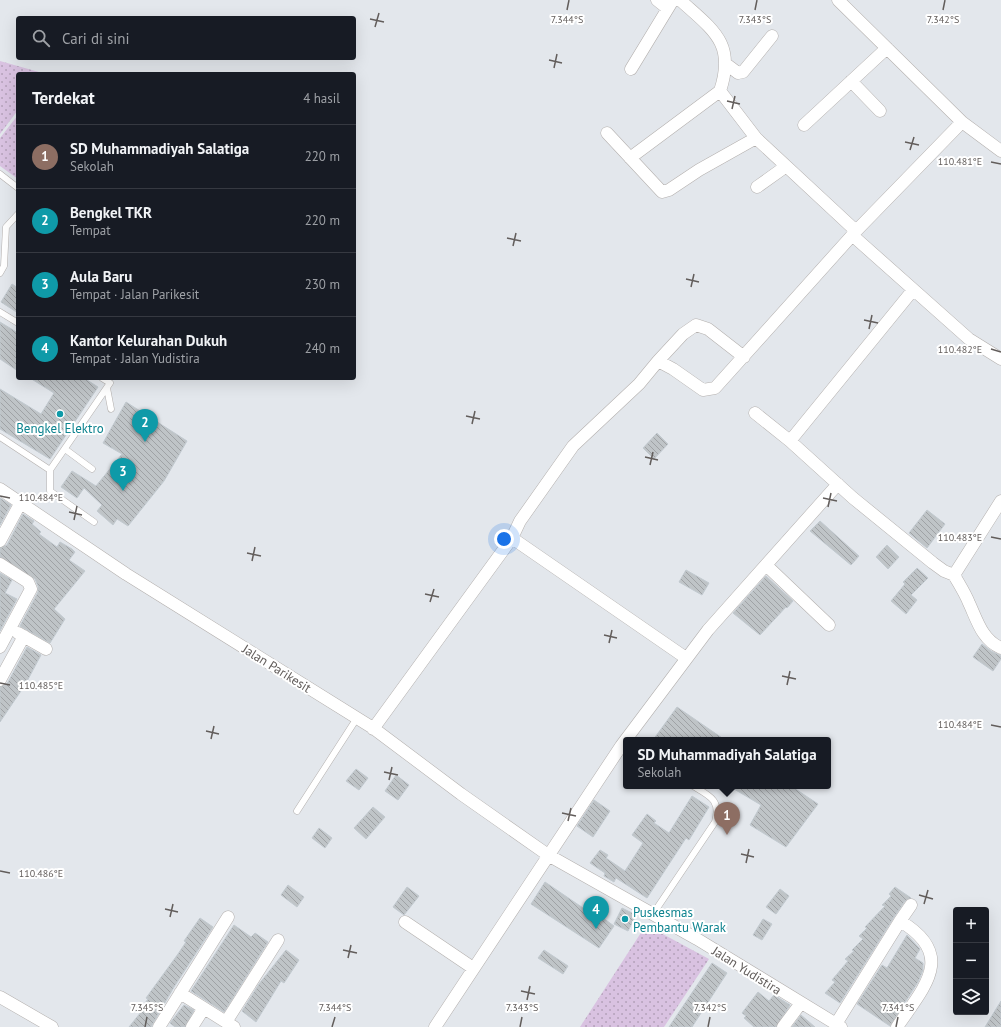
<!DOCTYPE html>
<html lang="id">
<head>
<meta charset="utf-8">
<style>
	:root { --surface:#171b24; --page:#20242c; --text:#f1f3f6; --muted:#9ea1a6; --line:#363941; --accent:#40d5ba }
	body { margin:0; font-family:"PT Sans",sans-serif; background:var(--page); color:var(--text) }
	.controls { position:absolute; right:12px; bottom:12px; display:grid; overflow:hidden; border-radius:4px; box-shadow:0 4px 16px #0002 }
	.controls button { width:36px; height:36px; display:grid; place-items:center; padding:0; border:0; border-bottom:1px solid var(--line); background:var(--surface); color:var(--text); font:20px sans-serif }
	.you { position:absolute; left:504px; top:539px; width:14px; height:14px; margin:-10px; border:3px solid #fff; border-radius:50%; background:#1a73e8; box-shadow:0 0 0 6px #1a73e833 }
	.badge { display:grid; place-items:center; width:26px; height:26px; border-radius:50%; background:var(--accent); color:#fff; font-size:13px; font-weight:700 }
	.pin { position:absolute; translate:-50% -33px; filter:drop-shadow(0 1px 2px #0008) }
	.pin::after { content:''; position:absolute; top:21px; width:14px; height:12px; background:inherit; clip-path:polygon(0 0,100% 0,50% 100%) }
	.popup { position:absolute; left:623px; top:737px; width:208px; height:52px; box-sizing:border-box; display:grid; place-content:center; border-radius:4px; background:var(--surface); filter:drop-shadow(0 1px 3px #0005); font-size:13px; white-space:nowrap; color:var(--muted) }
	.popup b { font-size:15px; color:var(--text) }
	.popup::after { content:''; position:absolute; left:50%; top:100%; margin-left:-8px; border:8px solid transparent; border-top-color:var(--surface) }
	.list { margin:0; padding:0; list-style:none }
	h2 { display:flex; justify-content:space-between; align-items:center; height:52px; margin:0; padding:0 16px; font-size:17px }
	h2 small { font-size:13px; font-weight:400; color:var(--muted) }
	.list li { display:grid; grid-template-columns:26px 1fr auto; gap:12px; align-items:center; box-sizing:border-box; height:64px; padding:0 16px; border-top:1px solid var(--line) }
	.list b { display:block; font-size:15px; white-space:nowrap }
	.list p { margin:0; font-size:13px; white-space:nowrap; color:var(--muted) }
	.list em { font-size:13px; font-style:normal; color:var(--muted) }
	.icon { flex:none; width:22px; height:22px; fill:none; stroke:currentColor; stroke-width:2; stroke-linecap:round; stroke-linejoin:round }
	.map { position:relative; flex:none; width:1001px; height:1027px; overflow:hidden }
	.search { position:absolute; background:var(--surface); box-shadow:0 4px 16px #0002; left:16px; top:16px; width:340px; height:44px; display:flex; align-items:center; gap:10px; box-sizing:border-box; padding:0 14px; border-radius:4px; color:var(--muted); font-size:15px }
	.panel { position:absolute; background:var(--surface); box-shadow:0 4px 16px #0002; left:16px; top:72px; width:340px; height:308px; border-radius:4px }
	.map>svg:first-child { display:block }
	.grass { fill:url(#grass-dots) }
	.building { fill:url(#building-back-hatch); stroke:#c2cad0 }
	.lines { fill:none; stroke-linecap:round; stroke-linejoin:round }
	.service-casing { stroke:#b4b0ae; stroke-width:7 }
	.minor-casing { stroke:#b4b0ae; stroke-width:13 }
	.service { stroke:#fff; stroke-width:6 }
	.minor { stroke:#fff; stroke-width:12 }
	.ticks { fill:none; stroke:#625d5b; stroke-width:1.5 }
	.culture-dot { fill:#0f9aa8; stroke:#fff; stroke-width:1.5 }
	.labels { text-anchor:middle; stroke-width:4; stroke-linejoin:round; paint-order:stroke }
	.culture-label { font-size:13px; fill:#0d838f; stroke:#fff }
	.street-label { font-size:13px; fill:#625d5b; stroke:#fff }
	.ticks-label { font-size:10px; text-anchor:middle; fill:#625d5b; stroke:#fff; stroke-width:4; stroke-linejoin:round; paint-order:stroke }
</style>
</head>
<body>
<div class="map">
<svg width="1001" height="1027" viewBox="0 0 1001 1027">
	<defs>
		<pattern id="grass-dots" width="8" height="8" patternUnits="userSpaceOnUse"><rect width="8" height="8" fill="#d9c2e1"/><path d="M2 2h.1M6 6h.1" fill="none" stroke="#b3a1b9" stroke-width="1.8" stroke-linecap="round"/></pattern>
		<pattern id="building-back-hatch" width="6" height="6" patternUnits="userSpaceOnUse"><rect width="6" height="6" fill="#bfc4c7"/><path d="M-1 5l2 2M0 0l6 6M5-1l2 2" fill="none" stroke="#9fa2a5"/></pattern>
	</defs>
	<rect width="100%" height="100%" fill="#e3e7ec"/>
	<path class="grass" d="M0 61 46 74H18V110L0 134Z
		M18 115V179L0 166V138Z
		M646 925 709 959 664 1027H580Z"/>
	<path class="building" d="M12 284 18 288V313L1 302Z
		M0 322 18 333V371L0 359Z
		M30 378H84L98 387 50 459 0 429V389L41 414 54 393Z
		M126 402 187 441 164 481 128 526 117 519 113 525 97 511 102 505 84 488 77 498 61 487 72 471 96 486 122 454 103 443Z
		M657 433 668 444 654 459 643 448Z
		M0 498 11 505 0 525Z
		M927 510 945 524 927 548 909 533Z
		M23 514 34 521 32 524 41 532 39 534 57 547 60 542 72 549 75 552 69 560 85 571 54 609 65 619 50 643 20 626 38 592V586L35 579 0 557V548L7 545Z
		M820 521 859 556 851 565 810 531Z
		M887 545 899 557 888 569 876 557Z
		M917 568 928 578 911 595 917 600 906 614 891 601 905 584 903 582Z
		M686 570 709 583 702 595 679 582Z
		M0 573 12 580 5 593 17 599 0 631Z
		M766 576 793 601 787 608 786 607 760 635 733 613Z
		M982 644 991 651 1001 656V659L993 671 973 657Z
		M27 647 41 655 25 685 0 722V687L7 684Z
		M677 707 725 740H653Z
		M356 769 368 778 359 790 346 781Z
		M396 775 409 785 398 800 385 791Z
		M729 786H791L818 804 786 847 750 825 761 805Z
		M692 796 709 807 689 840 686 838 647 898 616 878 614 882 604 876 605 873 590 863 600 850 608 855 606 858 625 871 643 843 632 835 647 814 656 821 654 823 669 833Z
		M594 800 610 811 593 837 577 826Z
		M373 807 385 817 366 839 354 828Z
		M319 828 332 838 325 848 312 838Z
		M545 882 586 910 601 922 603 918 614 926 599 948 531 904Z
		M288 885 304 897 297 907 281 895Z
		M407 887 419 896 404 915 393 907Z
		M895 887 911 898 905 901 894 917 840 1003 825 993 835 982 832 980 848 961 845 959 854 951 852 950 863 939 859 936 867 928 865 927 885 906 882 905 891 896 889 894Z
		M780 889 789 896 776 914 766 907Z
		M622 908 636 915 628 931 614 924Z
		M200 918 213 927 174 987 151 1027H129L141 1012 139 1011 148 999 146 998 178 954 186 942 184 941Z
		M763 919 772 924 762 940 753 935Z
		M234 925 251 937 255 933 268 942 224 1012 191 991Z
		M907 935 920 949 915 958 923 963V970L918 982 890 1026 857 1004 882 965 887 968Z
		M286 950 299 960 284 983 281 981 256 1022 242 1011 259 984Z
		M544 950 568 966 563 974 538 958Z
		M712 963 727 973 692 1027H669Z
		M758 992 769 1001 774 995 790 1005 776 1027H754L744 1018 746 1016 742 1013Z
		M1001 1001V1027H985Z
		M184 1005 194 1010 185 1027H175L170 1023Z
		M801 1015 815 1027H792Z"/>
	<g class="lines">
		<defs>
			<path id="service" d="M0 174 18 188
				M0 273 4 266 6 227 18 214
				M0 312 18 323
				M107 388 111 409
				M0 437 50 470 110 383 102 378
				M65 449 92 469
				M50 470V491L94 522
				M297 811 357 718
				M653 914 715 822C721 800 710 796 693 786"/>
			<path id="minor" d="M657 0 667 8
				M838 0 962 122 1001 151
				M726 64 738 73 743 72 772 36
				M631 69 673 0
				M851 81 880 111
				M720 91 756 138 856 231
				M804 125 887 48
				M607 133 662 192 669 190 699 170 756 138
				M630 158 720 91C736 43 713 30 680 0
				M757 187 785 167
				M852 235 969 339 1001 359
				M658 361 683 334 696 325 708 329 744 357
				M755 413 790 441 853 498 933 563 944 571 954 575 1001 501
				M790 441 913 290
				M0 489 126 574 373 728 461 794 548 855 697 939 841 1027
				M512 538 686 658
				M0 541 21 502
				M0 564 28 582 31 589 0 647
				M766 565 829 625
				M954 575C959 584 965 593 969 603 977 620 982 640 1001 648
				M18 633 46 649
				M0 680 24 636
				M373 729 512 538 520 521 573 446 639 384 658 361 673 369 703 390 715 388 856 231 962 122
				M900 921 911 905
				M405 922 473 968
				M180 993 234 1027
				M0 997 52 1027
				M226 1022 278 940
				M836 1024 900 921C957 955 924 987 897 1027
				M159 1027 228 917
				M192 1027 204 1008
				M435 1027 621 746 708 630 838 484
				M783 1027 801 1003"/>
		</defs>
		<use href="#service" class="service-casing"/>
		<use href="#minor" class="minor-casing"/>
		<use href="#service" class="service"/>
		<use href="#minor" class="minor"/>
	</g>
	<path class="ticks" d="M567 10 569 0M755 10 757 0M943 10 945 0M370 19 384 22M375 27 379 13M549 60 562 63M554 68 557 54M727 101 740 104M732 109 735 96M905 142 919 145M910 150 914 137M991 162 1001 164M507 238 521 241M513 246 516 233M686 279 699 282M691 287 694 274M864 320 878 323M869 329 872 315M991 349 1001 352M466 416 480 419M472 424 475 411M645 457 658 460M650 465 653 452M0 496 10 498M823 498 837 501M828 507 831 493M69 512 82 515M74 520 77 506M991 537 1001 539M247 553 261 556M252 561 255 547M425 594 439 597M430 602 434 589M604 635 617 638M609 643 612 630M782 676 796 679M0 683 10 685M787 685 790 671M991 725 1001 727M206 731 219 734M211 739 214 726M384 772 398 775M389 780 392 767M562 813 576 816M568 821 571 808M741 854 754 857M746 863 749 849M0 871 10 873M919 895 933 899M924 904 928 890M165 909 178 912M170 917 173 904M343 950 357 953M348 958 351 945M521 991 535 994M527 1000 530 986M145 1027 147 1017M332 1027 335 1017M520 1027 522 1017M708 1027 710 1017M896 1027 898 1017"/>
	<g class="culture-dot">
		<circle cx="60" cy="414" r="4"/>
		<circle cx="625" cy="919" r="4"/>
	</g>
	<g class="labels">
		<g class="culture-label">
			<text x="60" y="433">Bengkel Elektro</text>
			<text x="633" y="917" text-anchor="start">Puskesmas<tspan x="633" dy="15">Pembantu Warak</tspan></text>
		</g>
		<g class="street-label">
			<text transform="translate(277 668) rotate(32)" y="5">Jalan Parikesit</text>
			<text transform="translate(747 970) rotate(32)" y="5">Jalan Yudistira</text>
		</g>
	</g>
	<g class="ticks-label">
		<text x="567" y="23">7.344°S</text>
		<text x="755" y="23">7.343°S</text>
		<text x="943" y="23">7.342°S</text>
		<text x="960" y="165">110.481°E</text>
		<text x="960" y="353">110.482°E</text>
		<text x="41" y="501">110.484°E</text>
		<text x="960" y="541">110.483°E</text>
		<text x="41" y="689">110.485°E</text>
		<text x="960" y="728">110.484°E</text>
		<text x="41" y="877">110.486°E</text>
		<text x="147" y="1011">7.345°S</text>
		<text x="335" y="1011">7.344°S</text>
		<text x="522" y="1011">7.343°S</text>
		<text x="710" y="1011">7.342°S</text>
		<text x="898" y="1011">7.341°S</text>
	</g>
</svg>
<div class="controls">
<button>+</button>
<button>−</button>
<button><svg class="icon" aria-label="layers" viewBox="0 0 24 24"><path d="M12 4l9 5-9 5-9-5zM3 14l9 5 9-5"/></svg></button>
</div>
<div class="you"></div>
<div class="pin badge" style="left:727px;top:835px;background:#8d6e63">1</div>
<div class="popup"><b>SD Muhammadiyah Salatiga</b>Sekolah</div>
<div class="pin badge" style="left:145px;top:442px;background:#0f9aa8">2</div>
<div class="pin badge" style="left:123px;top:491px;background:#0f9aa8">3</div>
<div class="pin badge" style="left:596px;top:929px;background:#0f9aa8">4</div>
<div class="search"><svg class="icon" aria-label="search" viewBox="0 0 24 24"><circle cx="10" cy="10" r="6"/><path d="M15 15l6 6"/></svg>Cari di sini</div>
<section class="panel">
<h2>Terdekat<small>4 hasil</small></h2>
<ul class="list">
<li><span class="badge" style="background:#8d6e63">1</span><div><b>SD Muhammadiyah Salatiga</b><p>Sekolah</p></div><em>220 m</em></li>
<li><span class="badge" style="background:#0f9aa8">2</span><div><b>Bengkel TKR</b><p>Tempat</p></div><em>220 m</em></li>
<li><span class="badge" style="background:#0f9aa8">3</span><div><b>Aula Baru</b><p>Tempat · Jalan Parikesit</p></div><em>230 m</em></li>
<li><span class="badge" style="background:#0f9aa8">4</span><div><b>Kantor Kelurahan Dukuh</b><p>Tempat · Jalan Yudistira</p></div><em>240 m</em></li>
</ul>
</section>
</div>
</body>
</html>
